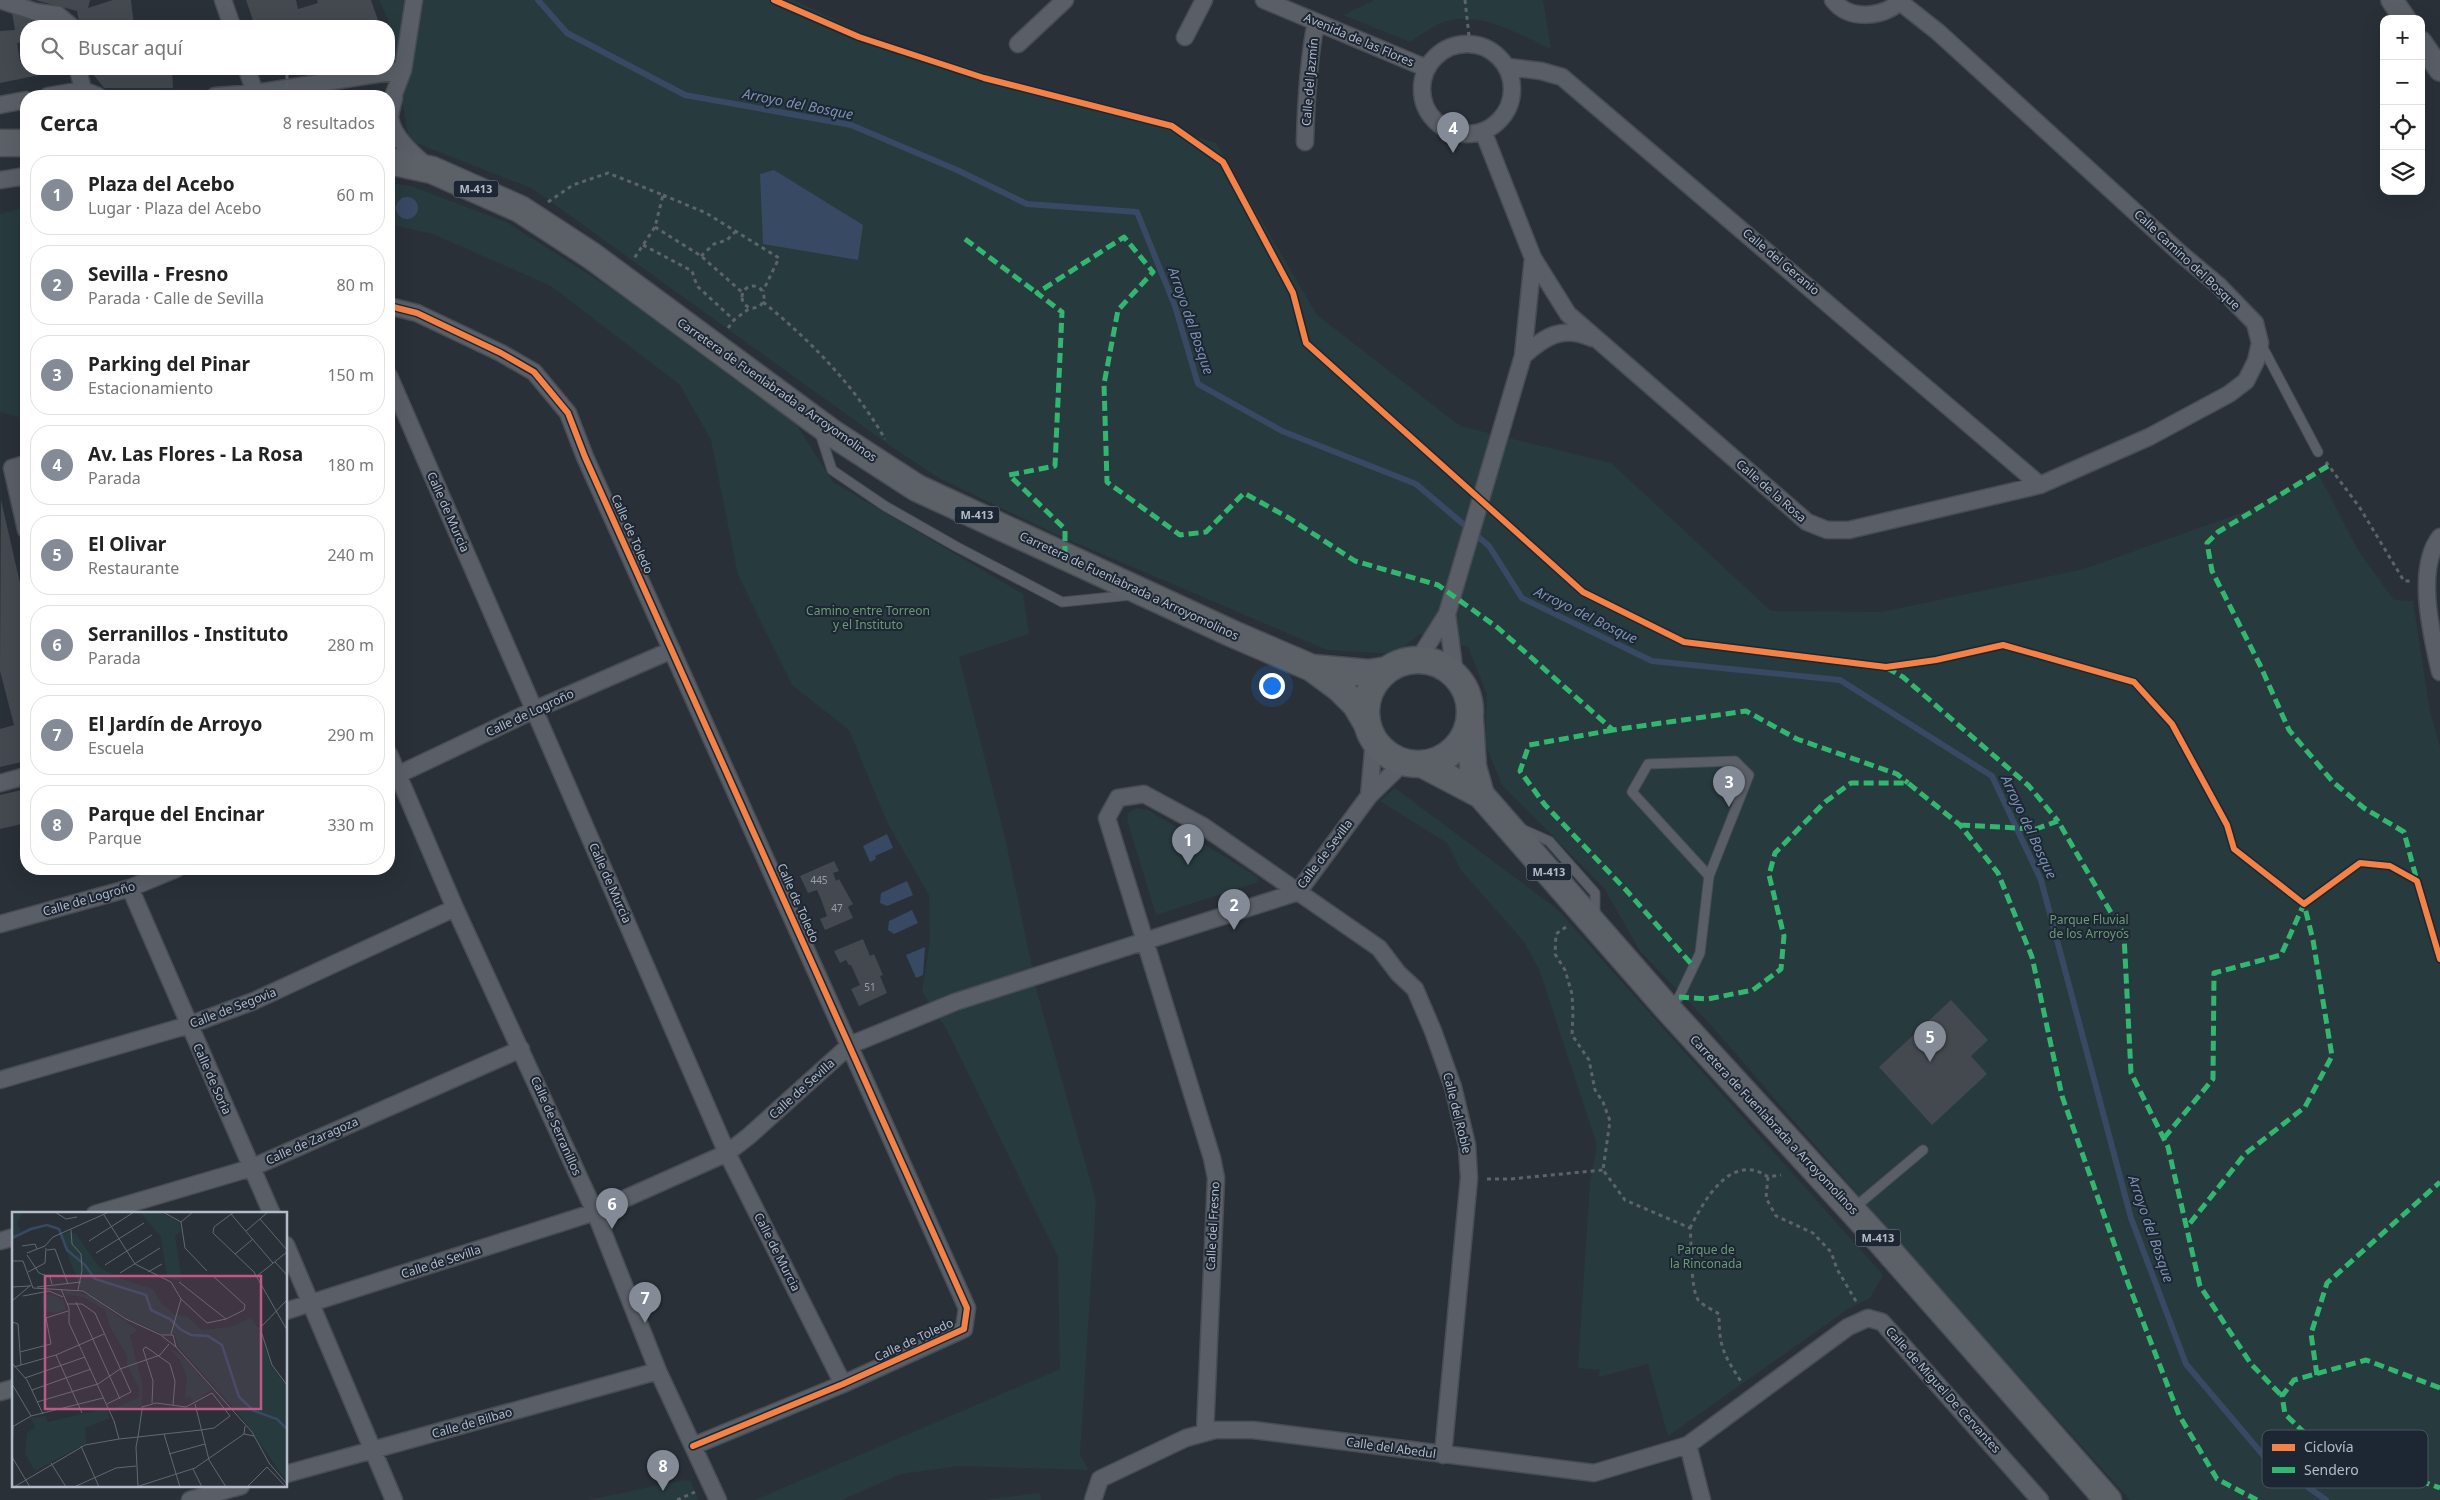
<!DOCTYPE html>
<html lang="es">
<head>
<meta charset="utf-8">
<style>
	:root { --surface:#fff; --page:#f2f2f2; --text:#222; --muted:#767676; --line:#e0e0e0; --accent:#848b96 }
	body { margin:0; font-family:"Noto Sans",sans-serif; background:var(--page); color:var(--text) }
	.controls { position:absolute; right:15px; top:15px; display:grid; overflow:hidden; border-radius:10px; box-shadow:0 5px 20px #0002 }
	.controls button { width:45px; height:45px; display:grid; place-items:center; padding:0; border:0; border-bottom:1px solid var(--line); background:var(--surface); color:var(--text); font:25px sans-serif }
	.you { position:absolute; left:1271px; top:685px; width:18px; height:18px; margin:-12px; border:4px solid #fff; border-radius:50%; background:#1a73e8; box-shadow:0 0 0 8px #1a73e833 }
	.badge { display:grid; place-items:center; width:32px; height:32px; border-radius:50%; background:var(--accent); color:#fff; font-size:16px; font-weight:700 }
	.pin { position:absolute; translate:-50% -41px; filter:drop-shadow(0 1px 2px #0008) }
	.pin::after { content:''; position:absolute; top:26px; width:18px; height:15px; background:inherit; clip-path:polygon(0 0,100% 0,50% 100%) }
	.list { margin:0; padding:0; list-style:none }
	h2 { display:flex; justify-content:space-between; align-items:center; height:65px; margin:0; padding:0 20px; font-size:21px }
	h2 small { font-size:16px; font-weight:400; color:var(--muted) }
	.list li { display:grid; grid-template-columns:32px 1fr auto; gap:15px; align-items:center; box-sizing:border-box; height:80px; margin:0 10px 10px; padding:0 10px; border:1px solid var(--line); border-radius:20px }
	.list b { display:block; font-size:19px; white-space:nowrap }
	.list p { margin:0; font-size:16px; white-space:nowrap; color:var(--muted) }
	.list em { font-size:16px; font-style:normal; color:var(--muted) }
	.icon { flex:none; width:28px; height:28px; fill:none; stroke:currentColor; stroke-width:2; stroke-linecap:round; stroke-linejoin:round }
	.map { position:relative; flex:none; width:2440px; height:1500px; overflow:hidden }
	.search { position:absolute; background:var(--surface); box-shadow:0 5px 20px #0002; left:20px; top:20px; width:375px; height:55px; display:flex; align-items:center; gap:12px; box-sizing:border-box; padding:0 18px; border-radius:20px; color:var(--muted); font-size:19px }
	.panel { position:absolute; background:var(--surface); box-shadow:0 5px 20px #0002; left:20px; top:90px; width:375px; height:785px; border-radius:20px }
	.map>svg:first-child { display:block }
	.green { fill:#273a3e }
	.water { fill:#384963 }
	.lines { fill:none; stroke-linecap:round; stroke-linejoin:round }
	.stream { stroke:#384963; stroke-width:6 }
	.building { fill:#444950 }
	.service-casing { stroke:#484c53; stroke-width:11 }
	.minor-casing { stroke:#484c53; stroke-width:19 }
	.tertiary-casing { stroke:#484c53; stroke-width:24 }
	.primary-casing { stroke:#484c55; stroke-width:29 }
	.path { stroke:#5d636a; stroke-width:3; stroke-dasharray:4 4; stroke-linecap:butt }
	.service { stroke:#5a5e66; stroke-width:9 }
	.minor { stroke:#5a5e66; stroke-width:16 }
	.tertiary { stroke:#5a5e66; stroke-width:21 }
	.primary { stroke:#5c6168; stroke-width:26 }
	.path-bridge { stroke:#5d636a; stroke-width:3; stroke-dasharray:4 4; stroke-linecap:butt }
	.quiet { stroke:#33b770; stroke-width:5; stroke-dasharray:10 5; stroke-linecap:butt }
	.cycleway-casing { stroke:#1d2633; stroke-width:9 }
	.cycleway { stroke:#f48246; stroke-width:6 }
	.labels { text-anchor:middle; stroke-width:4; stroke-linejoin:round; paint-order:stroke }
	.number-label { font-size:10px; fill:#989fab }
	.shield { fill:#1d2633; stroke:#878f9c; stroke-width:1 }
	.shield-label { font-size:11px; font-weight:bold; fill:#b4bcc9 }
	.street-label { font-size:12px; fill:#b4bcc9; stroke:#1d2633 }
	.park-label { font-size:12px; fill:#6b9a76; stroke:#1d2633 }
	.water-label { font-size:14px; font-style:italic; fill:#7c92b1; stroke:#1d2633 }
	.inset-river { fill:none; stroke:#384963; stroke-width:2.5 }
	.inset-road { fill:none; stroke:#616872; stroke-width:1 }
	.view { fill:#bc5a87; fill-opacity:0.15; stroke:#bc5a87; stroke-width:2.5 }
	.inset-edge { fill:none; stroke:#b4bcc9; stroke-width:2.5 }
	.key { fill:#1d2633; stroke:#4a5360; stroke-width:1 }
	.key-label { font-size:14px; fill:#b4bcc9 }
</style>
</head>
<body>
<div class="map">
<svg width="2440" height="1500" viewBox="0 0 2440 1500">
	<rect width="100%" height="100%" fill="#2a3038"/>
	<path class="green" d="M379 0H794L870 37 1216 143 1317 315 1460 426 1611 463 1771 611 1882 612 2084 569 2252 509 2319 475 2358 550 2394 600 2413 601 2430 712 2440 747V1500H2130L1918 1264 1710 1024 1640 951 1604 888 1502 785 1485 743 1487 694 1468 647 1420 634 1395 654 1327 650 1060 536 939 478 889 445 533 189 409 140 388 19Z
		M1375 0H1543L1551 49C1520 35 1482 11 1447 21 1434 25 1422 34 1410 42L1343 15Z
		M389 183 411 186 506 222 612 289 796 424 833 482 1023 594 1029 634 959 657 1006 842 1037 992 1096 1201 1080 1455 1089 1470 959 1466 901 1474 841 1500H755L1060 1369 1058 1257 946 1028 922 992 930 941 929 895 888 824 849 730 792 685 738 575 711 440 680 385 551 286 433 234 389 224Z
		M26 207V419L0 412V214Z
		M1395 788 1557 909 1883 1275 1870 1298 1848 1309 1668 1436 1648 1364 1598 1377 1600 1370 1578 1368 1590 1183 1597 1145 1539 969 1524 942 1461 870 1447 843 1380 801Z
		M1137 808 1148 810 1256 876 1259 880 1255 883 1156 915 1127 820 1128 813Z
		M684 1480 691 1481 698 1500H588Z
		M1040 1493 1041 1500H983Z"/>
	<path class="water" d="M774 170 863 225 858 260 763 244 760 174Z
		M396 208a11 11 0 1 1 22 0a11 11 0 1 1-22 0Z
		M887 834 893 848 875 856 876 859 870 862 863 846Z
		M907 881 913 895 887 906 880 903 881 893Z
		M912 910 918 923 894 934 888 930 889 921Z
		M925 947 923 975 916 978 906 955Z"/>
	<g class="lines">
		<path class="stream" d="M538 0 567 33 685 95 851 125 957 170 1027 204 1137 212 1175 306 1198 384 1282 431 1416 484 1489 546 1522 598 1652 661 1840 680 1992 776 2041 880 2131 1218 2186 1364 2263 1455 2326 1500"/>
	</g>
	<path class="building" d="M35 0H90L88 8 113 0H131L134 26H80L77 11Z
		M246 0H296L298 9 318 3 317 0H371L380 26H255Z
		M12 13 31 18V26H26V42L17 43 20 62 26 61V69H58L59 71 0 83V31L15 30Z
		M89 69H172L173 88H104Z
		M1 500 26 609V761L0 767V729L14 725 0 671Z
		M26 789V823L0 829V795Z
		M834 861 839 871 833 873 836 881 839 879 853 904 848 907 853 918 825 930 820 919 827 916 821 899 817 890 808 893 800 876Z
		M863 939 870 956 874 954 883 975 880 976 887 993 859 1006 851 989 860 985 851 965H849L846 960 840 963 834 951Z
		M1951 1000 1988 1040 1971 1056 1987 1074 1932 1125 1879 1067Z"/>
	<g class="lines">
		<defs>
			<path id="service" d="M2261 344 2318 452
				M820 433 832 470 885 506 957 547 1062 602 1132 595
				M1522 829 1549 841 1595 893V916
				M1670 1007 1679 997 1700 953 1709 876 1749 775 1735 761 1648 764 1632 792 1709 876
				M1854 1208 1923 1150"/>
			<path id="minor" d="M0 0 36 12 58 15 71 26
				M223 0 232 26
				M1264 0 1426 68
				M1833 0C1850 22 1884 17 1902 0
				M1185 37 1204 0
				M1422 89a45 45 0 1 1 90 0a45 45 0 1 1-90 0Z
				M1018 44 1065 0
				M1508 67 1541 71 1562 77 2040 485
				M78 69 83 90
				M247 69 255 93
				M48 96 83 90 98 96
				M215 96 255 93 403 70
				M394 98C393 104 390 112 390 118 393 138 414 155 428 167
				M0 105 26 100
				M389 107 403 70 414 0
				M1305 142C1306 101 1308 62 1316 22
				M0 180 26 176
				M1533 258 1568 314 1807 522 1827 530H1849L2040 485 2149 437 2229 394 2246 381 2256 361 2260 343 2255 323 2218 285 2180 253 1938 32 1900 2
				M389 306 417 313 501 353 534 372 568 413 585 457 967 1308 964 1329 843 1384 693 1446
				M1523 356C1545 336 1563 325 1592 338
				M389 376 727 1153 843 1384
				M26 464 12 468 26 530
				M2440 537C2415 569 2432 636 2440 672
				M1447 614 1455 675
				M1418 660 1447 614 1523 356 1533 258 1483 131
				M389 754 455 908 595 1212 658 1371 718 1500
				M389 779 534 710 672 650
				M0 783 26 776
				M1369 796 1374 740
				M130 888 272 1214
				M0 924 130 888 176 869
				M0 1080 189 1025 254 1001 455 908
				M95 1214 251 1168 521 1049
				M0 1241 14 1237
				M286 1245 394 1500
				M286 1311 595 1212 727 1153 749 1136 850 1045 955 1002 1298 892 1369 796 1404 762
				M0 1392 14 1388
				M1205 1433 1216 1178 1212 1158 1107 818 1118 798 1144 794 1203 826 1379 948 1398 973 1415 989 1433 1031 1453 1087 1467 1145 1469 1178 1443 1455
				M1688 1445 1702 1500
				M286 1474 658 1371
				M190 1500 241 1486
				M1093 1500 1100 1479 1186 1438 1215 1430H1253L1594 1473 1688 1445 1848 1327 1868 1318 1882 1322 2040 1500"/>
			<path id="tertiary" d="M2392 0 2405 19
				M2421 42 2440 70"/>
			<path id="primary" d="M0 143H26
				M389 161 432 170 520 209 592 256 832 433 917 488 1233 634 1312 668 1339 688 1356 705 1367 724
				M1366 712a52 52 0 1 1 104 0a52 52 0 1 1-104 0Z
				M1313 668 1369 673 1387 670
				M1470 720 1473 767 1481 795
				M1422 764 1481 795 1668 1009 1881 1242 2108 1500"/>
		</defs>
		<use href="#service" class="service-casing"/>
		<use href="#minor" class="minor-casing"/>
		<use href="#tertiary" class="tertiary-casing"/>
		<use href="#primary" class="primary-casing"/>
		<path class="path" d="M1465 0 1470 45
			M663 195 706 213 779 258 763 291
			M548 202 573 185 608 173 663 195 655 227 633 260
			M655 227 701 256 743 293
			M643 245 692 271 697 286 734 320
			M701 256 714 244 727 240 735 232
			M742 297a11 11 0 1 1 22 0a11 11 0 1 1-22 0Z
			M763 302C811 341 854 385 885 439
			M728 328 734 320 750 308
			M2326 462 2360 508 2404 581H2410
			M1566 927 1556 934 1555 954 1565 970 1572 994 1573 1013 1572 1035 1589 1060 1595 1090 1603 1102 1610 1121 1603 1170 1625 1200 1690 1228C1692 1244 1690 1291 1699 1301 1704 1306 1713 1310 1719 1314 1719 1348 1724 1355 1742 1383
			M1768 1177 1766 1198 1776 1216 1813 1233 1831 1252 1837 1269 1857 1303
			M1487 1179H1510L1603 1170
			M1690 1228C1704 1200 1732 1151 1768 1177L1781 1175
			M677 1500 695 1492"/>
		<use href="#service" class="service"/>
		<use href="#minor" class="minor"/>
		<use href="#tertiary" class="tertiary"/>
		<use href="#primary" class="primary"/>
		<path class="path-bridge" d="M287 75V96"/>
		<path class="quiet" d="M965 239 1037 293
			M2328 466 2218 532 2207 543 2212 571 2260 665 2289 730 2333 782 2364 808 2404 832 2417 881
			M1065 556V529L1009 475 1055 466 1062 312 1037 293 1124 237 1153 272 1118 310 1104 384 1107 482 1180 535 1206 532 1244 493 1289 518 1355 561 1438 585 1498 628 1613 730 1746 711 1797 739 1897 774 1908 783
			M1887 668 1903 677 2029 786 2058 821
			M1613 730 1529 745 1520 771 1545 805 1626 890 1694 967
			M1960 825 2036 829 2058 821 2124 935 2131 1073 2168 1147 2200 1286 2251 1364 2282 1396
			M1679 997 1708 999 1753 990 1781 969 1784 936 1769 875 1775 853 1825 802 1851 783H1908L1960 825 1998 873 2032 957 2062 1096 2128 1283 2179 1415 2217 1479 2257 1500
			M2164 1138 2213 1079 2214 973 2281 955 2304 904 2313 940 2332 1056 2305 1107 2245 1154 2187 1227
			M2317 1375 2311 1334 2327 1283 2440 1182
			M2440 1388 2366 1360 2294 1380 2282 1396 2285 1414 2313 1441 2440 1488"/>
		<defs>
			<path id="cycleway" d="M774 0 859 37 984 78 1172 126 1223 162 1293 293 1306 343 1583 592 1684 642 1886 667 1936 660 2003 645 2134 682 2172 724 2227 825 2234 849 2304 904 2360 863 2390 866 2417 881 2440 959
				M389 306 417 313 501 353 534 372 568 413 585 457 967 1308 964 1329 843 1384 693 1446"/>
		</defs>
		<use href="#cycleway" class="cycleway-casing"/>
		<use href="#cycleway" class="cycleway"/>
	</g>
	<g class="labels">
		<g class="number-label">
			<text x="819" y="884">445</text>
			<text x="837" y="912">47</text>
			<text x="870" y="991">51</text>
		</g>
		<g class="shield">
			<rect x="453.5" y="180.5" width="45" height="17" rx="4"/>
			<rect x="954.5" y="506.5" width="45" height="17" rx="4"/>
			<rect x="1526.5" y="863.5" width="45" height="17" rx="4"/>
			<rect x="1855.5" y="1229.5" width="45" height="17" rx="4"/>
		</g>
		<g class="shield-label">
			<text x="476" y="193">M-413</text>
			<text x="977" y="519">M-413</text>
			<text x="1549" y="876">M-413</text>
			<text x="1878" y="1242">M-413</text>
		</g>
		<g class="street-label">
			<text transform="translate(1359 40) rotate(23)" y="4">Avenida de las Flores</text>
			<text transform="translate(1310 82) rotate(-85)" y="4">Calle del Jazmín</text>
			<text transform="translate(2187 260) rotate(43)" y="4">Calle Camino del Bosque</text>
			<text transform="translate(1781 262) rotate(40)" y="4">Calle del Geranio</text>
			<text transform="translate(777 390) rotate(35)" y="4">Carretera de Fuenlabrada a Arroyomolinos</text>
			<text transform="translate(1771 491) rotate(41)" y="4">Calle de la Rosa</text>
			<text transform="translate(448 512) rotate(66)" y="4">Calle de Murcia</text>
			<text transform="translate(632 534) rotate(66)" y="4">Calle de Toledo</text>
			<text transform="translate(1129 586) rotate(25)" y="4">Carretera de Fuenlabrada a Arroyomolinos</text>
			<text transform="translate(530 713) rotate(-25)" y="4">Calle de Logroño</text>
			<text transform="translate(1325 854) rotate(-53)" y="4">Calle de Sevilla</text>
			<text transform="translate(610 883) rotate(66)" y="4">Calle de Murcia</text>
			<text transform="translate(89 899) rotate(-16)" y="4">Calle de Logroño</text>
			<text transform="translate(798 903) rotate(66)" y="4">Calle de Toledo</text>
			<text transform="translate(233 1008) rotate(-21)" y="4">Calle de Segovia</text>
			<text transform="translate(212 1079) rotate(66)" y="4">Calle de Soria</text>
			<text transform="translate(802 1089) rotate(-42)" y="4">Calle de Sevilla</text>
			<text transform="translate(1457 1113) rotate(76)" y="4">Calle del Roble</text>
			<text transform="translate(1774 1125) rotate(47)" y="4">Carretera de Fuenlabrada a Arroyomolinos</text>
			<text transform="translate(556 1126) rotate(66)" y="4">Calle de Serranillos</text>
			<text transform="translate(312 1141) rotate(-24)" y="4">Calle de Zaragoza</text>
			<text transform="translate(1213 1226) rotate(-87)" y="4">Calle del Fresno</text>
			<text transform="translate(777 1252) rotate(63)" y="4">Calle de Murcia</text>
			<text transform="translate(441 1262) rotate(-18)" y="4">Calle de Sevilla</text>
			<text transform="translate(914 1340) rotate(-25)" y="4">Calle de Toledo</text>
			<text transform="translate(1943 1390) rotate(48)" y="4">Calle de Miguel De Cervantes</text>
			<text transform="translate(472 1423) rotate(-16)" y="4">Calle de Bilbao</text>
			<text transform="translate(1391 1448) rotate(8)" y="4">Calle del Abedul</text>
		</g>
		<g class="park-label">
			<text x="868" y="615">Camino entre Torreon<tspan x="868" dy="14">y el Instituto</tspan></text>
			<text x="2089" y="924">Parque Fluvial<tspan x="2089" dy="14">de los Arroyos</tspan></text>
			<text x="1706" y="1254">Parque de<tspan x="1706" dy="14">la Rinconada</tspan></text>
		</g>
		<g class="water-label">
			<text transform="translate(798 104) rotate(11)" y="5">Arroyo del Bosque</text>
			<text transform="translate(1191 321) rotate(71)" y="5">Arroyo del Bosque</text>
			<text transform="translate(1586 615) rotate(26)" y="5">Arroyo del Bosque</text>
			<text transform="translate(2029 827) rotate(65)" y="5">Arroyo del Bosque</text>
			<text transform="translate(2151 1229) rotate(71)" y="5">Arroyo del Bosque</text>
		</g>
	</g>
	<g transform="translate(12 1212)">
		<rect width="275" height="275" fill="#2a3038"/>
		<path d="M0 0H11L5 12 9 19 0 27ZM128 0H147L167 10 169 19 163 24 170 69 152 66 155 64 149 25ZM57 20 64 22 87 55 110 67 141 77 150 92 162 102 176 105 190 118 218 115 239 106 247 117 259 154 275 175V270L232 208 166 134 163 122H151L116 107 69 77 48 23ZM54 78 78 84 124 117V120L118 123 130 171V195H113L100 200 99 198 127 185V176L115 152V144L98 115 93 98 71 85 52 82ZM38 82 51 88 54 97 46 101 32 100 29 85ZM157 134 171 145 200 177 181 191 179 185 173 186 175 166 169 150ZM94 196 98 206 73 216 74 231 23 259 13 242 15 221 23 215 18 206 33 204 36 210Z" fill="#273a3e"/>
		<path class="inset-river" d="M0 26 19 17 35 13 47 17 55 38 73 53 83 67 134 83 139 98 158 107 168 117 179 123 196 124 210 133 227 185 242 199 265 207 275 217"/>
		<path class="inset-road" d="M43 0 54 7 65 5M151 0 169 10M222 0 202 15 201 21 242 60 275 118M219 2 261 51M92 3 123 52 159 70M248 7 275 38M169 10 173 36 195 59M169 10 181 0M59 18 60 32 69 42 70 58 66 78M234 19 256 0M77 29 122 0M10 34 23 32 25 37M35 38 43 37 56 72M15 41 33 34 41 25 97 0M84 41 132 11M223 42 241 27M15 43 27 61 38 65 40 72M0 49H11L21 76 71 79 114 107 149 123H161L164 135M263 50 275 63M93 53 140 23M16 60 33 51 34 36M136 60 150 52M108 61 148 36M245 64 275 40M167 70 214 107M0 75 18 74M25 75 69 70M49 77 57 96V111L102 209 107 227M11 84 37 79 51 85M169 87 195 111 214 107 232 98 233 93 201 64M275 88 248 116 260 153 275 173M0 89 19 73M64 90 108 187M55 92H70L83 101 119 180 95 192M0 110 6 112 9 153M159 122 169 87 159 70M150 124 164 135 240 220 257 251 275 272M8 140 39 132 34 106 56 99M44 143 70 201M0 151 15 168 31 202M2 155 44 143 92 122M13 166 73 145M0 172 19 204M20 178 79 157M25 190 86 172 108 157 148 143 157 132M140 191 141 169 131 137 134 135 158 152 163 169 161 193M183 192 197 248 214 275M1 214 0 245 18 275M233 214 232 222 242 224M0 215 19 204 91 186M152 222 168 275M69 234 87 275M157 242 193 232M39 251 54 275M181 257 190 275M2 275 73 233 107 227 126 225 152 222 189 218 202 216 218 204 200 181 174 195 144 191 130 195V198L126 225 124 235 126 275M62 275 104 256 124 254M124 275 183 256 232 222M235 275 255 255 274 275"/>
		<path class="view" d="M33 64H249V197H33Z"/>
		<rect width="275" height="275" class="inset-edge"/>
	</g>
	<rect x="2262" y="1430" width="166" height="58" rx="8" class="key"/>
	<rect x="2272" y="1444" width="23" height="7" fill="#f48246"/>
	<rect x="2272" y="1467" width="23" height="6" fill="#33b770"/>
	<g class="key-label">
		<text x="2304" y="1452">Ciclovía</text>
		<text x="2304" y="1475">Sendero</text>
	</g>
</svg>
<div class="controls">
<button>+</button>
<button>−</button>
<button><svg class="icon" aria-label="locate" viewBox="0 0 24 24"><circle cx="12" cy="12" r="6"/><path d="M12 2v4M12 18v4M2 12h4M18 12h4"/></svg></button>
<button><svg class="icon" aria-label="layers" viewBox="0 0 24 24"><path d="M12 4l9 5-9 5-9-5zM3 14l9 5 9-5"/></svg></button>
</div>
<div class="you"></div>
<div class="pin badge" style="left:1188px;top:865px">1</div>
<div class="pin badge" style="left:1234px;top:930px">2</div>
<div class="pin badge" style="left:1729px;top:807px">3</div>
<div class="pin badge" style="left:1453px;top:153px">4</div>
<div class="pin badge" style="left:1930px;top:1062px">5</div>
<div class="pin badge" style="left:612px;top:1229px">6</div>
<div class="pin badge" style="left:645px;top:1323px">7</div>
<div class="pin badge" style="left:663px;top:1491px">8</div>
<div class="search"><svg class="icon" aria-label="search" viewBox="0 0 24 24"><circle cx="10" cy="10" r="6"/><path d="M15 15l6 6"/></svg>Buscar aquí</div>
<section class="panel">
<h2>Cerca<small>8 resultados</small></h2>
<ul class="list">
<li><span class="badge">1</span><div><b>Plaza del Acebo</b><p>Lugar · Plaza del Acebo</p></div><em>60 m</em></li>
<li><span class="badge">2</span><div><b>Sevilla - Fresno</b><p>Parada · Calle de Sevilla</p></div><em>80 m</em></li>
<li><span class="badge">3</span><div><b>Parking del Pinar</b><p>Estacionamiento</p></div><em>150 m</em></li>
<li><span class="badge">4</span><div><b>Av. Las Flores - La Rosa</b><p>Parada</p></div><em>180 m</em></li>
<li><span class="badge">5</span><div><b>El Olivar</b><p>Restaurante</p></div><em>240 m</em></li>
<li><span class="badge">6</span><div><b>Serranillos - Instituto</b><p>Parada</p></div><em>280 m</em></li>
<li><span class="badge">7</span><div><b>El Jardín de Arroyo</b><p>Escuela</p></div><em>290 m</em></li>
<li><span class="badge">8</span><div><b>Parque del Encinar</b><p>Parque</p></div><em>330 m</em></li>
</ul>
</section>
</div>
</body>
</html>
